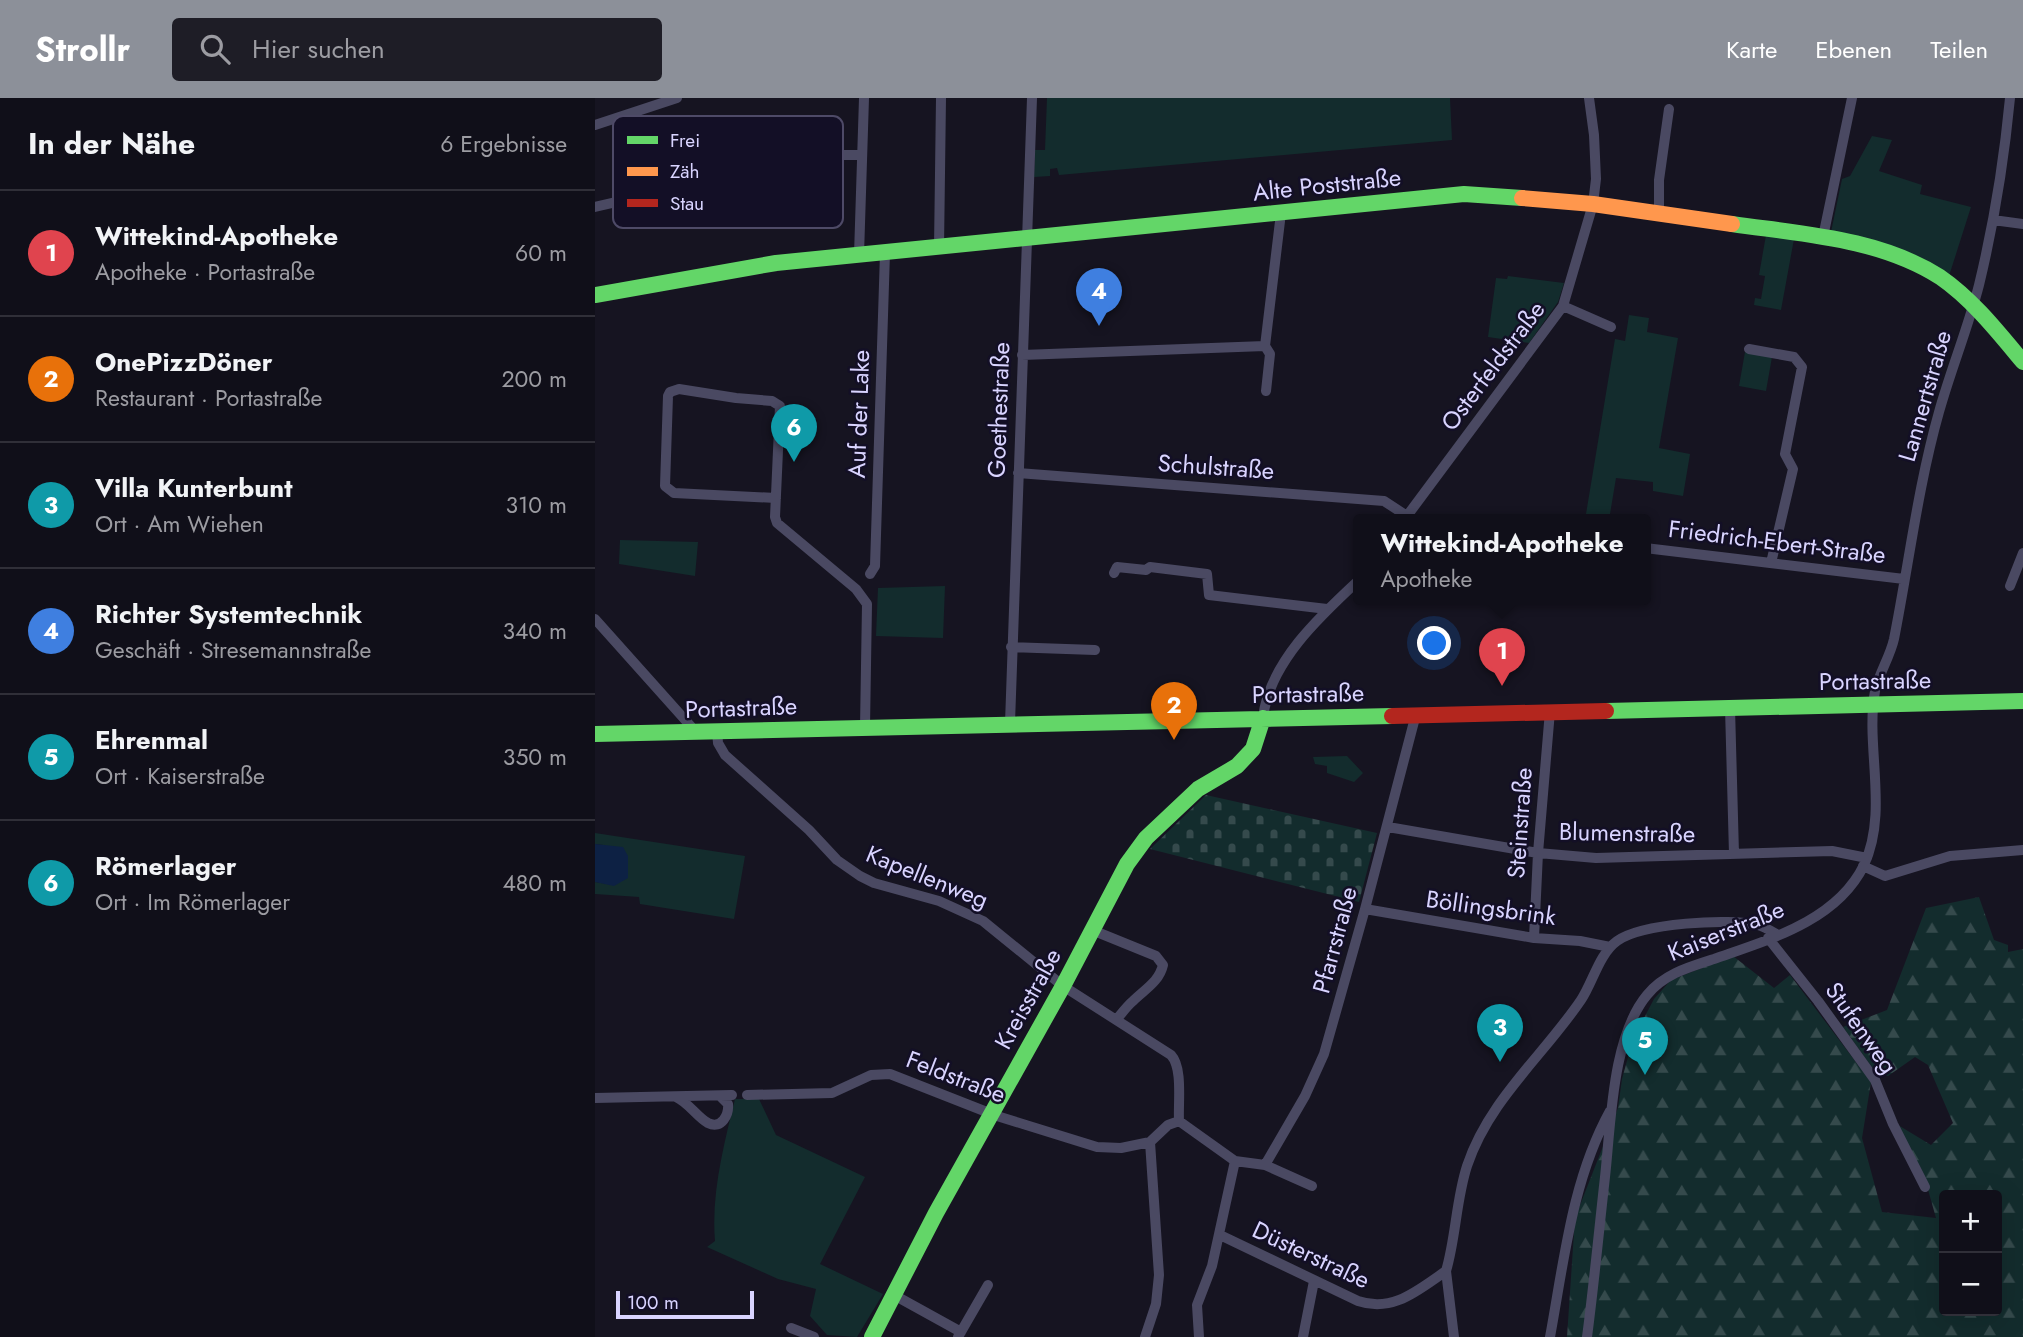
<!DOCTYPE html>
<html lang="de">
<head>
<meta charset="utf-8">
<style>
	:root { --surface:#100f19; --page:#1e1d26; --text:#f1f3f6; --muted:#9c9ca2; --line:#302f38; --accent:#8c9099 }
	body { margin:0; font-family:Jost,sans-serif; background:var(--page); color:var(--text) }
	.controls { position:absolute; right:21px; bottom:21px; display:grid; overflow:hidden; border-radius:7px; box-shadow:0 7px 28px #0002 }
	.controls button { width:63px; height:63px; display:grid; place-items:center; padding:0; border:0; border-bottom:2px solid var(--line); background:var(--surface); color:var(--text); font:35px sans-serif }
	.scale { position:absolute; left:21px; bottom:18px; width:138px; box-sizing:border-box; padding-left:7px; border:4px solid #d9d4ff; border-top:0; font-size:19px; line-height:24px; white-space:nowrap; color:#d9d4ff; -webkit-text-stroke:5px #130f26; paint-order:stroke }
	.you { position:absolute; left:840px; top:546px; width:24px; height:24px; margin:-18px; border:5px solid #fff; border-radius:50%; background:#1a73e8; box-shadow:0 0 0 10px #1a73e833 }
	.badge { display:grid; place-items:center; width:46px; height:46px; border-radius:50%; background:var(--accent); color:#fff; font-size:23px; font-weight:700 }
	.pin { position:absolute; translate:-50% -58px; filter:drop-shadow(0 2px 4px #0008) }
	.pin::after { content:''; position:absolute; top:37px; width:24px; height:21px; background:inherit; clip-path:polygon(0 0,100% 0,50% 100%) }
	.popup { position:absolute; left:758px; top:416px; width:298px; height:91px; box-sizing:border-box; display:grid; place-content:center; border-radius:7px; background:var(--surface); filter:drop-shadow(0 2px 5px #0005); font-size:23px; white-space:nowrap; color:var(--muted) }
	.popup b { font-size:26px; color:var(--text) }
	.popup::after { content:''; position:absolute; left:50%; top:100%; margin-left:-14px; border:14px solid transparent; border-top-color:var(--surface) }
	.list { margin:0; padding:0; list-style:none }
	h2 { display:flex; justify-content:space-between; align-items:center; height:91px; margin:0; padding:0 28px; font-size:30px }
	h2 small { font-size:23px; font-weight:400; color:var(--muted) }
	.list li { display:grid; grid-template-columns:46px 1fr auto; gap:21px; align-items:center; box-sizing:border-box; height:126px; padding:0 28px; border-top:2px solid var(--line) }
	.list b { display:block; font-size:26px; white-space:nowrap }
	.list p { margin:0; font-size:23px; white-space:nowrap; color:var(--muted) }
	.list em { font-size:23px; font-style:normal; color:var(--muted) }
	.icon { flex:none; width:38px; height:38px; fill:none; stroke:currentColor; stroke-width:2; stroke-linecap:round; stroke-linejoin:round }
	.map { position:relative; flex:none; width:1428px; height:1239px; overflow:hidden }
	header { display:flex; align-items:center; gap:42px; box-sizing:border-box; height:98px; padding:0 35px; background:var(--accent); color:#fff }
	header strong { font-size:33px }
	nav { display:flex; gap:38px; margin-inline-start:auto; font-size:24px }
	.search { width:490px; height:63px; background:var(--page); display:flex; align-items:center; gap:18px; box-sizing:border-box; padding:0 24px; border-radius:7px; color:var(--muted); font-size:26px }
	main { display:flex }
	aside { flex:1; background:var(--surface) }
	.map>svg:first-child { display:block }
	.grass { fill:#132c2d }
	.forest { fill:url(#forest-firs); fill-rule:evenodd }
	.cemetery { fill:url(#cemetery-stones) }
	.water { fill:#0d2144 }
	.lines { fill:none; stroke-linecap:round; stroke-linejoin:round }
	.street { stroke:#4a4962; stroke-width:10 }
	.fast { stroke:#63d668; stroke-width:16 }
	.slow { stroke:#ff974d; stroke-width:16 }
	.jam { stroke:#b3261e; stroke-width:16 }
	.labels { text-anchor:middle; stroke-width:5; stroke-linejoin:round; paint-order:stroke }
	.street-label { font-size:24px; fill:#d9d4ff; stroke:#130f26 }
	.key { fill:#130f26; stroke:#4e4a67; stroke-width:2 }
	.key-label { font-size:19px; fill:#d9d4ff }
</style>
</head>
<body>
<header>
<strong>Strollr</strong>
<div class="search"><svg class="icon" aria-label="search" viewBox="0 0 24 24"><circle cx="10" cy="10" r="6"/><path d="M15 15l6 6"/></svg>Hier suchen</div>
<nav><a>Karte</a><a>Ebenen</a><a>Teilen</a></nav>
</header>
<main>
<aside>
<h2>In der Nähe<small>6 Ergebnisse</small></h2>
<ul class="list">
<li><span class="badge" style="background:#e0444e">1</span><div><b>Wittekind-Apotheke</b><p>Apotheke · Portastraße</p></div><em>60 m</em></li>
<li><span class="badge" style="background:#e8710a">2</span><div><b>OnePizzDöner</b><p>Restaurant · Portastraße</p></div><em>200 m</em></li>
<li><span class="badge" style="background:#0f9aa8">3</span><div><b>Villa Kunterbunt</b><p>Ort · Am Wiehen</p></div><em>310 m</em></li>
<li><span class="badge" style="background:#3f7fe0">4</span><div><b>Richter Systemtechnik</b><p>Geschäft · Stresemannstraße</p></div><em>340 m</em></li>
<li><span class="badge" style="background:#0f9aa8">5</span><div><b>Ehrenmal</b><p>Ort · Kaiserstraße</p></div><em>350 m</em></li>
<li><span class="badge" style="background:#0f9aa8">6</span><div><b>Römerlager</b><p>Ort · Im Römerlager</p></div><em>480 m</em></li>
</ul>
</aside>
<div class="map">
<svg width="1428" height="1239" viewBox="0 0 1428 1239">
	<defs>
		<pattern id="forest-firs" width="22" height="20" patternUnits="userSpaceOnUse" patternTransform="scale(1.75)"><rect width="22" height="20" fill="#132c2d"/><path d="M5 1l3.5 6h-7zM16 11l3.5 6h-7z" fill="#354a4c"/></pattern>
		<pattern id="cemetery-stones" width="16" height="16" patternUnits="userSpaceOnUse" patternTransform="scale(1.75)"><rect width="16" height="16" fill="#132c2d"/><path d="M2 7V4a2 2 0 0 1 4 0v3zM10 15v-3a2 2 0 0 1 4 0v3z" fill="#354a4c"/></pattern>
	</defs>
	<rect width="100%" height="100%" fill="#161421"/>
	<path class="grass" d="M452 0H855L857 42 464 77 462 70 455 71V78L439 79 440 52H450Z
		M1277 38 1297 42 1284 73 1327 87 1325 96 1376 109 1354 178 1236 134 1247 81 1255 78Z
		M1171 137 1199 141 1186 212 1159 207 1160 200 1166 201 1170 178 1164 177Z
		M913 178 969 185 963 204 934 245 893 239 901 180 912 181Z
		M1034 217 1054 220 1052 234 1083 240 1064 350 1095 356 1088 398 1058 393V384L1021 380 1014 422H990L1020 241 1030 243Z
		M1150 254 1177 259 1171 293 1144 288Z
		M25 442 103 444 100 478 24 466Z
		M350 488 348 540 281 538 283 490Z
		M752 658 768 675 759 684 732 675V668L720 666 718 659Z
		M0 735 150 758 139 821 45 806 44 799 0 796V784L18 787 8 747 0 746Z
		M140 1001H164L181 1037 270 1079 225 1166 288 1196 262 1239 232 1237 215 1218 221 1191 183 1181 112 1149 120 1143C116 1096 129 1046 140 1001Z"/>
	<path class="forest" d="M1384 799 1399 842 1413 847V854L1428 851V1239H972L980 1120 1023 1010 1027 981 1038 941 1059 901 1076 882 1138 858 1179 890 1195 877 1276 984 1267 1040 1287 1114 1341 1120 1332 1088 1303 1027 1336 1047 1358 1025 1333 967 1320 959 1293 978 1281 975 1248 929 1292 912 1331 810ZM1349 1097H1402V1213H1349Z"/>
	<path class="cemetery" d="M611 697 782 735 764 804 555 751Z"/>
	<path class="water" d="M0 746 28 749 33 758V780L19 788 0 784Z"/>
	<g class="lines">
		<path class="street" d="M0 27 82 0
			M0 109 169 70 211 57H266
			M1064 114V82L1074 11
			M1398 122 1428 126
			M1228 139 1257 0
			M344 150 346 0
			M264 157 269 0
			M968 208 1016 229
			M670 248 675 256 671 293
			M1154 251 1199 259 1207 269 1190 356 1198 371 1176 465
			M427 257 670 248 686 115
			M423 375 789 403 812 418 823 422
			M181 400 79 395 70 388 73 298 75 294 84 291 141 300 177 303 185 308 180 419 182 425 261 491 272 506 270 629
			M809 422 968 208 998 106 1001 81 999 37 994 0
			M1050 450 1309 481
			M519 475 522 469 551 472 555 469 612 476 614 497 732 511
			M275 476 280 468 290 155
			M1415 488 1428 455
			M0 521 101 634
			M416 549 500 552
			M1135 610 1139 756
			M668 620C674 565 725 518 764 482
			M415 625 437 0
			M122 633 123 645 130 657 214 732 242 762 265 778 279 785 344 803 388 823 468 888 576 957C588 970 583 1004 584 1023
			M793 729 943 755 1001 760 1237 753 1272 760
			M1268 768 1290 778 1355 758 1428 752
			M770 811 939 840 985 843 1015 849
			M497 832 561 858 568 867C564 884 550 891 538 903 532 908 527 915 522 921
			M939 840 943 755 955 613
			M1173 840 1223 903 1280 982 1298 1026 1330 1089
			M152 997 237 995 276 977 295 976 402 1018 502 1049 526 1050 555 1044
			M81 999C94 1005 102 1019 113 1025 127 1032 134 1016 133 1006L125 998
			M0 1000 137 997
			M584 1023 640 1063 670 1067 717 1088
			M670 1067 710 998 729 956 770 811 821 616
			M625 1137 763 1203C798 1215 823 1192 851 1173 861 1139 861 1102 872 1068 894 1002 948 958 986 902 998 884 1004 856 1022 843 1047 825 1134 820 1163 827 1170 829 1176 833 1183 837
			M851 1173 859 1239
			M299 1197 366 1234
			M196 1230 219 1239
			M363 1239 393 1187
			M550 1239 561 1206 564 1177 555 1044 573 1027 584 1023
			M604 1239 602 1207 617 1168 640 1063
			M708 1239 719 1183
			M955 1239C969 1163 977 1082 1015 1013
			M992 1239C999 1186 1004 1132 1010 1079 1016 1025 1017 939 1052 897 1069 876 1094 869 1119 861 1173 842 1242 823 1269 767 1294 713 1270 649 1280 593 1284 575 1295 559 1299 541 1314 465 1323 388 1344 314 1356 271 1373 230 1384 187 1399 125 1409 63 1415 0"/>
		<path class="fast" d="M1137 126C1206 136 1284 140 1345 179 1377 201 1403 234 1428 264
			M0 197 181 165 869 96 927 100
			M1011 613 1428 603
			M0 636 797 618
			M277 1239 341 1115 468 888 532 766 551 740 603 691 642 668 658 651 668 620"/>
		<path class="slow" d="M927 100 998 106 1137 126"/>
		<path class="jam" d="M797 618 1011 613"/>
	</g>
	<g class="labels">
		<g class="street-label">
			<text transform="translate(732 87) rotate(-6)" y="8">Alte Poststraße</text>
			<text transform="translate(898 268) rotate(-53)" y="8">Osterfeldstraße</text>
			<text transform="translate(1330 298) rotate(-74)" y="8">Lannertstraße</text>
			<text transform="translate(404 312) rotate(-88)" y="8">Goethestraße</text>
			<text transform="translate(264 316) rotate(-88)" y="8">Auf der Lake</text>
			<text transform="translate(621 369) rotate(4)" y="8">Schulstraße</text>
			<text transform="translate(1182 444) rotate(7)" y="8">Friedrich-Ebert-Straße</text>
			<text transform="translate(1280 583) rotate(-1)" y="8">Portastraße</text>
			<text transform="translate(713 596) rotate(-1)" y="8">Portastraße</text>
			<text transform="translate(146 610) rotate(-2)" y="8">Portastraße</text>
			<text transform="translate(925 725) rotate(-86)" y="8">Steinstraße</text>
			<text transform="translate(1032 735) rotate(1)" y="8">Blumenstraße</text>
			<text transform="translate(332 779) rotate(22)" y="8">Kapellenweg</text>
			<text transform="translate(896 810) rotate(8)" y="8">Böllingsbrink</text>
			<text transform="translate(1131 833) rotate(-22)" y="8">Kaiserstraße</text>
			<text transform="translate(740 842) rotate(-75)" y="8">Pfarrstraße</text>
			<text transform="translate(433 901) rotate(-61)" y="8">Kreisstraße</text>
			<text transform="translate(1266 930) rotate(55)" y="8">Stufenweg</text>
			<text transform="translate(361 979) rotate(21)" y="8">Feldstraße</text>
			<text transform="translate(716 1157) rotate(25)" y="8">Düsterstraße</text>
		</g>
	</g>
	<rect x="18" y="18" width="230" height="112" rx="10" class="key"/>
	<rect x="32" y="38" width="31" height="8" fill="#63d668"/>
	<rect x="32" y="69" width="31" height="9" fill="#ff974d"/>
	<rect x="32" y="101" width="31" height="8" fill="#b3261e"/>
	<g class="key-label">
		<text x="75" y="49">Frei</text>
		<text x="75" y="80">Zäh</text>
		<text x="75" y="112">Stau</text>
	</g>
</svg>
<div class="controls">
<button>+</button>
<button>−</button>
</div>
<div class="scale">100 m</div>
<div class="you"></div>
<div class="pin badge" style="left:907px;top:588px;background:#e0444e">1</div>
<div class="popup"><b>Wittekind-Apotheke</b>Apotheke</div>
<div class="pin badge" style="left:579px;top:642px;background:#e8710a">2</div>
<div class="pin badge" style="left:905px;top:964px;background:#0f9aa8">3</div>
<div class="pin badge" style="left:504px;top:228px;background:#3f7fe0">4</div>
<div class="pin badge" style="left:1050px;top:977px;background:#0f9aa8">5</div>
<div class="pin badge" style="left:199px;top:364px;background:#0f9aa8">6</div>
</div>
</main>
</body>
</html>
